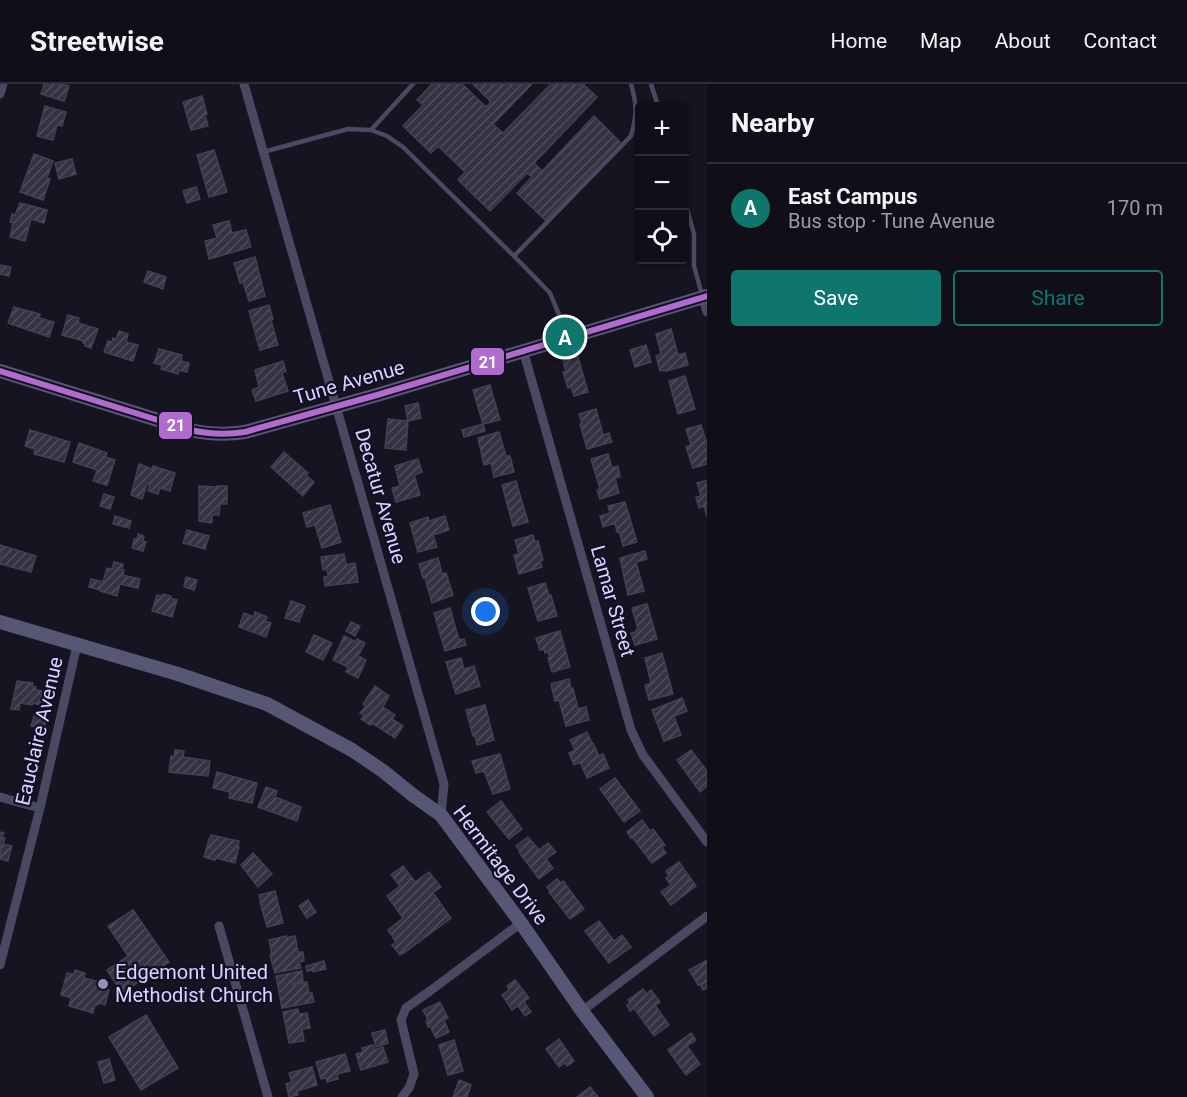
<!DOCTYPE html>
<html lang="en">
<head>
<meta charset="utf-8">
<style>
	:root { --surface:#100f19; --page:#191822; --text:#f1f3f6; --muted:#9c9ca2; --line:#302f38; --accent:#0f766e }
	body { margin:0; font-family:Roboto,sans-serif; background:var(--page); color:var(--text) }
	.controls { position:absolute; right:18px; top:18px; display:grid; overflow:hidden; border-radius:6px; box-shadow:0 2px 4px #0004 }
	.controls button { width:54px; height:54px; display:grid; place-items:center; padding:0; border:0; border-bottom:2px solid var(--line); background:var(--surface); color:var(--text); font:30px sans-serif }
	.you { position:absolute; left:486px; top:528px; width:21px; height:21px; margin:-15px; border:4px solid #fff; border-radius:50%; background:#1a73e8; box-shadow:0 0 0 9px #1a73e833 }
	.badge { display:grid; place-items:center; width:39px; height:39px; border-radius:50%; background:var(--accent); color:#fff; font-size:20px; font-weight:700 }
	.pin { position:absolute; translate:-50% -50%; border:3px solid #fff; box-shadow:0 2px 6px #0006 }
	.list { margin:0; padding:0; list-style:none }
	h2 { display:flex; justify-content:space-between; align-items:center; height:78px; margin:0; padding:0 24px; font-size:26px }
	h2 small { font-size:20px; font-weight:400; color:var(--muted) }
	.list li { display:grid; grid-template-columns:39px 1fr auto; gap:18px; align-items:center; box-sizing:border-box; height:90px; padding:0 24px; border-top:2px solid var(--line) }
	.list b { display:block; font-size:22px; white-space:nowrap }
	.list p { margin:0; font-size:20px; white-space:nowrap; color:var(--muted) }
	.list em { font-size:20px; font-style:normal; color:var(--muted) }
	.actions { display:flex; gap:12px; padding:18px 24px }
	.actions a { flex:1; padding:14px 0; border:2px solid var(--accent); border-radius:6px; text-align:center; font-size:21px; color:var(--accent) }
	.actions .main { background:var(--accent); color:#fff }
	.icon { flex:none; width:33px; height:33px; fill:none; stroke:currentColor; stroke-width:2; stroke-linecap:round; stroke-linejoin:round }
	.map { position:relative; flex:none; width:707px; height:1013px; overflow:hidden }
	header { display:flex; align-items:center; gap:36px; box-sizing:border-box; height:84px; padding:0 30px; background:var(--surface); border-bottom:2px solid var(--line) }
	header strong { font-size:28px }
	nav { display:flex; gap:33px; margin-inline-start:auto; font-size:21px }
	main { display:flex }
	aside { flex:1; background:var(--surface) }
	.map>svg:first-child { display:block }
	.building { fill:url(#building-hatch); stroke:#433f54; stroke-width:1.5 }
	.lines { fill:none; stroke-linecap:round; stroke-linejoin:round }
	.lane { stroke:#4a4962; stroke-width:4.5 }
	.street { stroke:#4a4962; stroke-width:9 }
	.secondary { stroke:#575674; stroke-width:14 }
	.bus-1-casing { stroke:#130f26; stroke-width:10 }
	.bus-1 { stroke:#b06ccc; stroke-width:6 }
	.poi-dot { fill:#9591b1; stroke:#130f26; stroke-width:2 }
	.labels { text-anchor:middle; stroke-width:4.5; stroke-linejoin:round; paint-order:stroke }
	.street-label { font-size:20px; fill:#d9d4ff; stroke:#130f26 }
	.poi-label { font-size:20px; fill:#d9d4ff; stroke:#130f26; text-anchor:start }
	.line-badge { stroke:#130f26; stroke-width:2 }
	.badge-label { font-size:16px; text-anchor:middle; font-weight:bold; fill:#fff }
</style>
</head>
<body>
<header>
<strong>Streetwise</strong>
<nav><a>Home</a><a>Map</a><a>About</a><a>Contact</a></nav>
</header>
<main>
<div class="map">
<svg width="707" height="1013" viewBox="0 0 707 1013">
	<defs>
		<pattern id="building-hatch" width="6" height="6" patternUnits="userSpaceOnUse" patternTransform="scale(1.5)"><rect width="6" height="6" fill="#343243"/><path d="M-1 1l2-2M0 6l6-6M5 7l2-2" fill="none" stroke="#514f5f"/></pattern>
	</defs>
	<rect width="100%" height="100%" fill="#161421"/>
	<path class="building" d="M44 0H61L69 2 64 17 41 10Z
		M432 0H462L486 23 491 18 473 0H532L493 40 503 49 551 0H583L597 13 534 79 542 87 594 32 620 58 545 136 517 109 532 93 527 89 490 127 458 96 465 88 438 62 431 69 403 42 423 21 417 16Z
		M202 12 207 30 205 31 208 42 191 46 183 18Z
		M45 22 66 28 62 42 57 41 53 56 37 52Z
		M214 66 227 108 209 113 197 71Z
		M34 70 53 77 47 94 50 95 43 116 20 108Z
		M72 75 76 90 59 95 55 79Z
		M196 103 200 115 187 119 183 107Z
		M20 119 47 126 44 139 31 135 25 157 10 153 13 139 10 138 12 130 15 131Z
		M229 137 232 149 246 146 251 163 209 175 205 157 217 154 213 141Z
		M255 173 265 212 249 217 243 198 240 199 234 179Z
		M0 181 11 183 9 192 0 190Z
		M148 187 166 193 163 205 144 198Z
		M269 221 273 235 271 236 278 261 260 266 249 227Z
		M14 223 40 230 39 234 54 238 49 253 8 239Z
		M68 231 79 234 78 239 98 245 91 264 85 262V260L83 259V257L62 251Z
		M671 245 678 271 685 269 688 281 666 287V286L660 287 656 272 661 270 656 250Z
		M119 247 128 250 126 258 138 261 133 277 104 268 108 257 112 258 113 254 116 255Z
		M646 261 651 278 635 283 630 266Z
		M159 265 182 271 181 277 189 279 187 288 179 286 178 290 161 285 162 281 154 279Z
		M578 273 588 308 574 312 571 303 568 304 563 288 566 287 563 277Z
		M283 277 286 287 282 289 288 307 256 317 252 306 259 303 255 286Z
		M685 292 695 325 678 330 669 297Z
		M490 301 500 336 483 340 473 306Z
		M418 319 421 334 408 337 405 322Z
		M596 325 603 351 609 349 612 358 587 365 580 340H582L579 330Z
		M388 335 408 337 406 366 385 364Z
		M483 340 485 347 464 353 462 346Z
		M701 341 707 360V380L693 384 686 363 691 361 686 345Z
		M30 346 70 358 64 378 34 370 35 365 25 362Z
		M499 348 506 372H510L514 388 494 393 491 379 484 381 478 354Z
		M79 359 107 369 105 373 115 376 107 401 93 397 97 386 73 378Z
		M284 368 308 389 306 391 314 398 303 412 271 383Z
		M608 370 612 384 618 382 620 393 615 394 619 409 600 415 597 406 600 405 591 375Z
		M418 375 422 388 414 391 420 411 396 418 392 404 400 402 395 382Z
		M139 380 152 385 153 382 175 389 170 407 160 404 158 410 148 407 150 401 147 400 142 415 131 411Z
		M707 396V433L704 422 699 424 696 413 701 412 697 399Z
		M516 397 528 438 513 442 502 401Z
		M199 402 216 403 217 402H227V420H220L219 431H212V438L211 439 199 437Z
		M104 410 114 413 110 425 100 422Z
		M625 418 637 458 623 462 619 447 617 448 615 439 603 443 600 432 610 429 608 422Z
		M330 421 341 458 322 464 315 441 307 443 303 429Z
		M115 432 131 437 129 444 113 440Z
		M445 432 449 446 433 451 437 463 418 468 410 439 428 433 429 437Z
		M187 446 209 452 205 465 183 459Z
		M138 450 144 452 143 457 146 458 143 467 132 464 134 455H137Z
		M533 451 535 458 538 457 543 476 540 477 542 483 519 490 514 471 519 470 515 456Z
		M0 461 36 472 31 488 0 480Z
		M645 467 647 475 636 478 644 507 628 511 620 474Z
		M344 470 346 481 355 479 358 498 325 502 324 493H328L327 485 323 486 321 473Z
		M438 474 442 490 446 489 453 511 432 519 425 494H423L419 480Z
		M114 478 123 480 122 486H124L123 491 140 495 138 504 120 500 117 512 100 507V506L89 503 91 495 103 498 107 484 112 485Z
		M186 493 197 496 194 506 184 503Z
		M545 499 549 511H551L557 532 538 537 528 504Z
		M163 510 171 512 170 514 177 516 172 533 152 527 157 511 163 512Z
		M291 517 305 522 299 538 285 534Z
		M647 520 657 555 635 561 631 549 636 548V546L638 545 632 524Z
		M450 524 459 556 464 555 466 561 445 567 434 529Z
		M255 528 267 533 265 537 271 539 266 553 239 543 244 529 254 533Z
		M351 538 360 542 355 552 346 547Z
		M560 547 570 583 552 588 548 574 550 573 548 568 545 569 544 565 540 566 536 554Z
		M314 551 332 559 323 576 306 568Z
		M344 552 356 558 357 555 365 559 358 572 366 576 358 594 346 588 348 583 333 576Z
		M662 569 673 610 649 616 645 601 651 599 645 574Z
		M461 574 464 585 474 582 480 602 456 610 446 578Z
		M569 595 571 605 573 604 578 625 586 623 589 636 566 642 559 616 555 617 551 600Z
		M17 597 33 599 32 602 36 603V606L42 607 40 621 33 619 32 621 20 619 19 626 11 625Z
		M375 602 389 612 383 623 395 631 392 635 403 642 395 654 372 639 370 641 361 635 364 631 360 629 366 622 363 620Z
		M682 614 687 627 674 632 681 651 664 657 652 626Z
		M485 621 494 656 477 661 475 652H473L466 626Z
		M35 629 47 632 44 645 31 642Z
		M587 648 592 659H593L599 672 603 670 609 684 587 694 580 678 574 681 569 669 575 666 570 656Z
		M175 666 184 667 183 673 210 677 208 692 169 688 171 672 174 673Z
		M691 666 707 687V702L700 708 677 676Z
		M500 670 510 705 493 710 484 687 476 689 472 677Z
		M217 688 257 699 252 719 229 714 230 708 213 704Z
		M615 694 640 727 624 738 600 705Z
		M266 703 277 707 275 713 301 723 297 737 258 723Z
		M501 717 522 745 509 755 487 728Z
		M642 736 650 747 653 745 665 761 662 763 666 769 652 779 632 753 631 754 627 748Z
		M0 748 4 749 2 753 5 754 3 760 12 762 8 777 0 775 1 768H0Z
		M211 751 239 757 238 763H239L235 779 216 774 215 776 204 773 209 755H210Z
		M528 753 539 766 548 759 556 768 546 775 553 784 539 795 519 768 520 767 516 762Z
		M253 769 272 790 258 803 241 781Z
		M679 778 696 802 671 821 661 808 671 801 666 794 669 792 666 787Z
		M403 782 415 798 429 788 441 803 433 809 451 834 404 869V868L400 871 392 861 396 858 388 846 403 834 387 812 400 802 391 791Z
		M557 795 561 799 563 797 584 825 570 835 549 808 550 807 547 803Z
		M275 807 283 839 267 843 260 818H261L259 811Z
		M308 816 316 828 307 834 299 822Z
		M133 826 169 878 122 909 107 886 128 872 108 842Z
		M599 837 614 857 622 851 631 863 609 879 585 847Z
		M286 852V854L295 852 298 868H303L304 877 299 878 301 884 275 889 270 871H272L269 856Z
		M707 876V904L703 906 700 900 698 901 689 886Z
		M324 877 326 885 313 888 312 886 307 887 306 882Z
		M75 886 85 889 84 894 104 899 103 904 109 906 105 921 99 919 98 921H95L93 929 69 922 71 914 61 911 67 889 74 890Z
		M302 887 303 898 293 900 294 901 307 898 309 909H312L314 918 282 924 276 892Z
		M515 896 529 914 524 918 531 928 525 932 518 922 512 926 502 911 509 906 507 902Z
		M643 905 646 910 651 906 660 918 655 921 669 941 654 952 634 924 630 927 627 921 630 919 628 916Z
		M440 918 448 934 444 936 449 948 436 954 430 942 428 943 426 937 428 936 423 926Z
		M298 925 299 930 307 929 310 944 302 945 304 957 289 959 283 928Z
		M146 931 178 984 141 1006 109 953Z
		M385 946 388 959 376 963 372 949Z
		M691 949 696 956 687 962 700 980 686 991 668 966Z
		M559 955 574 977 567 982 565 979 559 983 546 965Z
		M454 956 463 987 448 991 439 961Z
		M373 961 374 966 383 963 388 978 361 986 356 970 363 968 362 964Z
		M345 970 350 987 337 990 338 995 327 998 326 994 321 995 316 978Z
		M109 975 115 996 104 999 98 978Z
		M312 983 317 1001 297 1007 298 1011 289 1013 286 1000 292 998 289 989Z
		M459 996 471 1001 467 1013H453Z
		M590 1003 598 1013H577Z"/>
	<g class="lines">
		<path class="lane" d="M651 0 658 22
			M371 46 413 0
			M263 68 348 45 371 46 387 52 403 63 514 172 550 209 560 233 565 253
			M684 115 694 150V182L702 211
			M514 172 631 52C637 31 637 21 631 0"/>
		<path class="street" d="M244 0 444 700 441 731
			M0 10 3 0
			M703 213 707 228
			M523 266 631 646 643 671 707 758
			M0 713 40 724
			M219 842 268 1013
			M0 881 40 724 77 561
			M582 927 707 832
			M402 1013 409 1004 414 990 401 936 406 924 430 907 521 839"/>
		<path class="secondary" d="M0 287 190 346C208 350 226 351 245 348L377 311 707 212
			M0 538 178 590 267 620 352 666 383 687 414 712 441 731 521 839 582 927 647 1013"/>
		<defs>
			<path id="bus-1" d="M0 287 190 346C208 350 226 351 245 348L377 311 707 212"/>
		</defs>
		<use href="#bus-1" class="bus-1-casing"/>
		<use href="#bus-1" class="bus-1"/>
	</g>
	<circle class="poi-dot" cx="103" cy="900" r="6"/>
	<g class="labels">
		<g class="street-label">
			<text transform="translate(349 298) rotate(-16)" y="7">Tune Avenue</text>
			<text transform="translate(381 412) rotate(74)" y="7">Decatur Avenue</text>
			<text transform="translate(613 517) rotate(74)" y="7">Lamar Street</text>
			<text transform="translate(39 647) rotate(-77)" y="7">Eauclaire Avenue</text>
			<text transform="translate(501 781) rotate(53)" y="7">Hermitage Drive</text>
		</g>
		<g class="poi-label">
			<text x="115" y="895">Edgemont United<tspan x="115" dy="23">Methodist Church</tspan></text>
		</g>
	</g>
	<g class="line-badge">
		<rect x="470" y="263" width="35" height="29" rx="6" fill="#b06ccc"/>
		<rect x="158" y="327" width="35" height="29" rx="6" fill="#b06ccc"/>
	</g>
	<g class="badge-label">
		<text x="488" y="284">21</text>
		<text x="176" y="347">21</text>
	</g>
</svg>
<div class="controls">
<button>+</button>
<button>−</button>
<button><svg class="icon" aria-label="locate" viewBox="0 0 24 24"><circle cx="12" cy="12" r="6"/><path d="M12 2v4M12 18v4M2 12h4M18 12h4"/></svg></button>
</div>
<div class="you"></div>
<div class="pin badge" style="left:565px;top:253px">A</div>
</div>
<aside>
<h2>Nearby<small></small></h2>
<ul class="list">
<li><span class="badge">A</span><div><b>East Campus</b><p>Bus stop · Tune Avenue</p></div><em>170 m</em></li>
</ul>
<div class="actions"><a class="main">Save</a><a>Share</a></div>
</aside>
</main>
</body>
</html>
